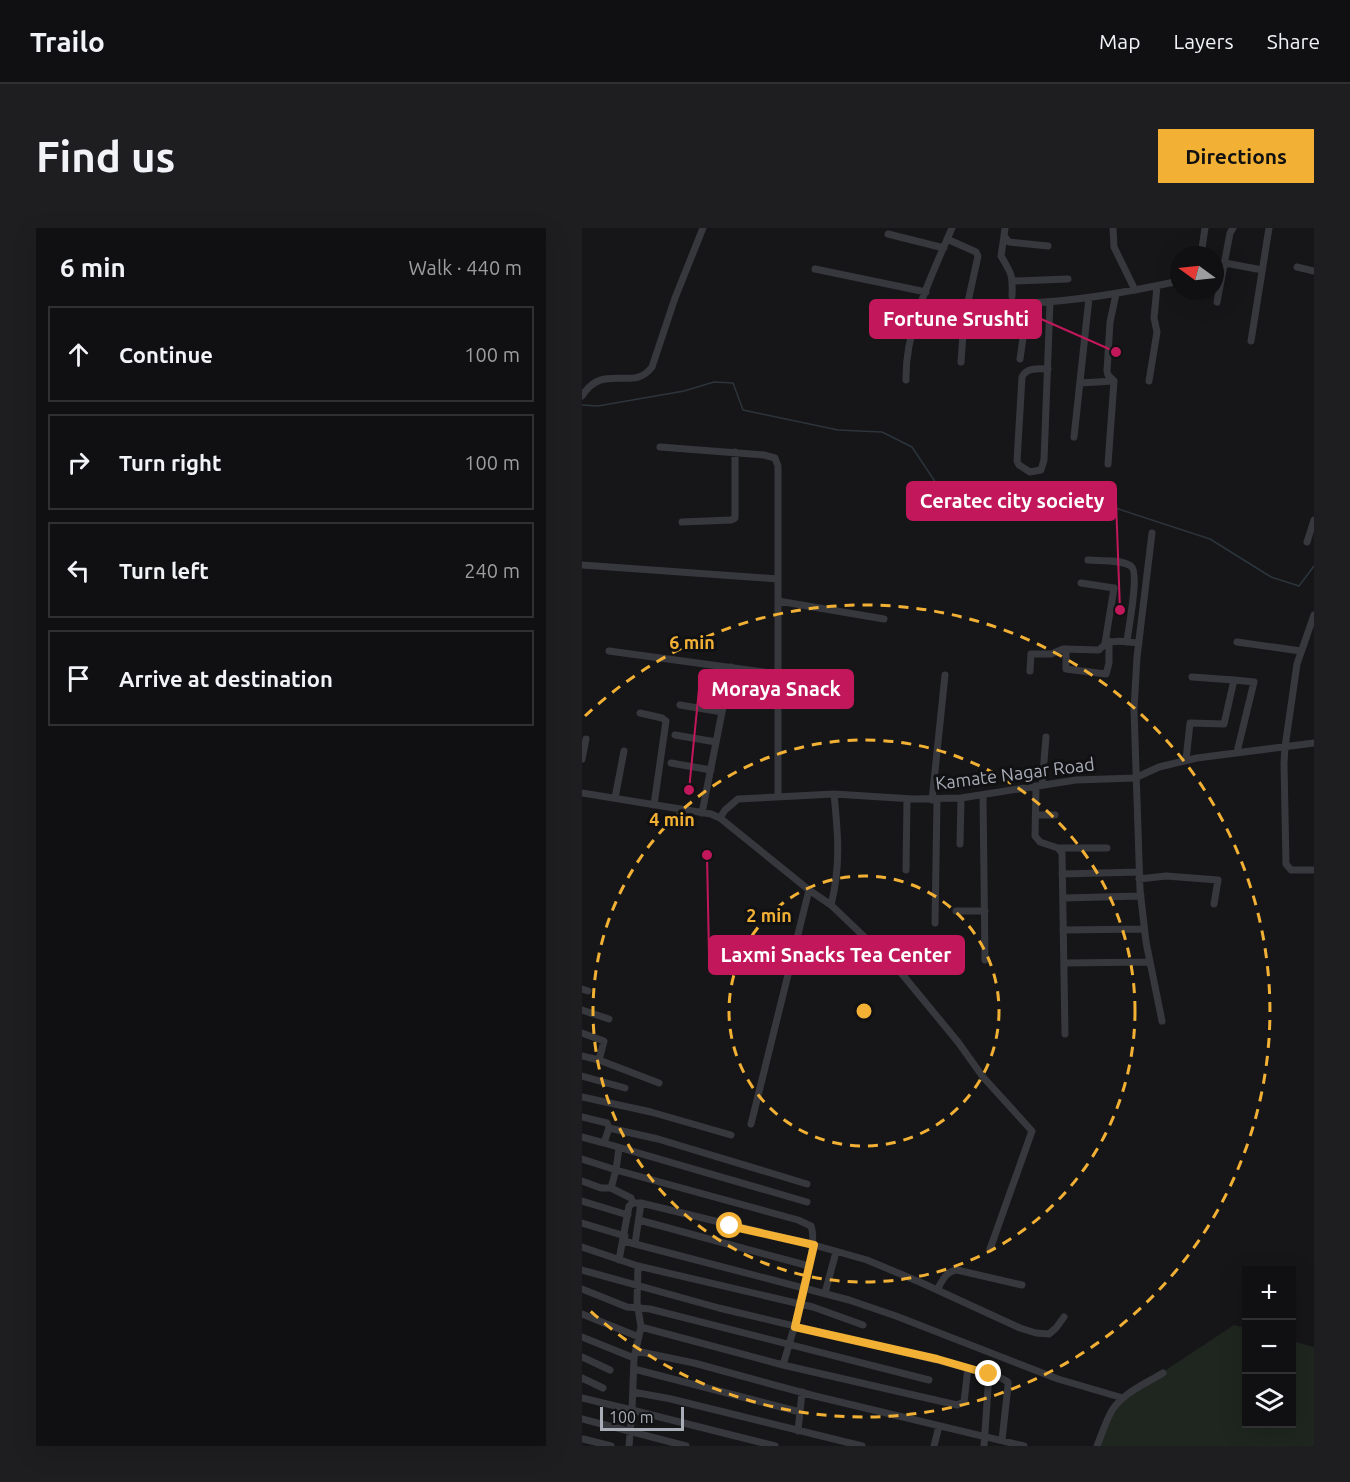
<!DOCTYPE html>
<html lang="en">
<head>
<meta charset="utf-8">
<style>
	:root { --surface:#101012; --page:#1e1e20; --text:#f1f3f6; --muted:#9c9d9f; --line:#303032; --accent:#f2b134 }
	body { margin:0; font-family:Ubuntu,sans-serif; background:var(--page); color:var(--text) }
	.controls { position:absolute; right:18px; bottom:18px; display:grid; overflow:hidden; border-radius:0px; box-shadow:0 6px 24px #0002 }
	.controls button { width:54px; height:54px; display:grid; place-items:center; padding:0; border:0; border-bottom:2px solid var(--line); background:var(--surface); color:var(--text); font:30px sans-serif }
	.compass { position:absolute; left:588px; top:18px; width:54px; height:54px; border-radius:50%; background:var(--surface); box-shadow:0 6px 24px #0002; rotate:285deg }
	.scale { position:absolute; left:18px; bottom:15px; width:84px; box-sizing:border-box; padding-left:6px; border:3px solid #a8adb8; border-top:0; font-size:16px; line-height:21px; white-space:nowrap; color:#a8adb8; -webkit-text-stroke:4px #111113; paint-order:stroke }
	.stop { position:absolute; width:18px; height:18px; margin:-14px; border:4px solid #f2b134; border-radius:50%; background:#fff }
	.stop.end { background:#f2b134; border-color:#fff; box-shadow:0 2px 6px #0008 }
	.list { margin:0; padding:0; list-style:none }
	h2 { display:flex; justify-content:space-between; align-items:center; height:78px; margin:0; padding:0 24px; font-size:26px }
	h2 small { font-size:20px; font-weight:400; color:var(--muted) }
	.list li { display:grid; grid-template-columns:39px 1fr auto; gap:18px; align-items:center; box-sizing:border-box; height:96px; margin:0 12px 12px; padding:0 12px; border:2px solid var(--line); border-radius:0px }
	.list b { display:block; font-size:22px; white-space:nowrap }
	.list em { font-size:20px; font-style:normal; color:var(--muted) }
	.icon { flex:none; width:33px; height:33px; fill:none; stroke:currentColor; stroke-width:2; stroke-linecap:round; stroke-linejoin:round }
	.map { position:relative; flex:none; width:732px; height:1218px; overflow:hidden; border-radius:0px }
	header { display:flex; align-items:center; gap:36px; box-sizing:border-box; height:84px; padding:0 30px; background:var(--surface); border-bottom:2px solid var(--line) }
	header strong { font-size:28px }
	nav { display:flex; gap:33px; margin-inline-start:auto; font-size:21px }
	.intro { display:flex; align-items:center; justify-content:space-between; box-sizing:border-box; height:144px; padding:0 36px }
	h1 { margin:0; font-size:42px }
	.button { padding:15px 27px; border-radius:0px; background:var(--accent); color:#111; font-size:21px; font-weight:700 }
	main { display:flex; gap:36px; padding:0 36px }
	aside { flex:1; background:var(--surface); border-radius:0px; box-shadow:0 6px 24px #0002 }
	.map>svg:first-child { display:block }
	.green { fill:#1e261f }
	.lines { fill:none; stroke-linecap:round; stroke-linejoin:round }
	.stream { stroke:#2c353c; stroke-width:1.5 }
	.minor { stroke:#37383d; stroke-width:7 }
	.route { stroke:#f2b134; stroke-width:8 }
	.ring { fill:none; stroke:#f2b134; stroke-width:3; stroke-dasharray:10 8 }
	.labels { text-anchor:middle; stroke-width:6; stroke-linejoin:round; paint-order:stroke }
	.street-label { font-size:18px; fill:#a8adb8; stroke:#111113 }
	.centre { fill:#f2b134; stroke:#111113; stroke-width:3 }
	.ring-label { font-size:18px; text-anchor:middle; font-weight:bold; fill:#f2b134; stroke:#111113; stroke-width:6; stroke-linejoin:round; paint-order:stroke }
	.leader { fill:none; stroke:#c2185b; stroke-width:2 }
	.callout-dot { fill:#c2185b; stroke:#111113; stroke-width:2 }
	.callout { fill:#c2185b; stroke:#c2185b; stroke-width:2 }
	.callout-label { font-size:20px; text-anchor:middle; font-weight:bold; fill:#fff }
</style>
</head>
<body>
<header>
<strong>Trailo</strong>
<nav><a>Map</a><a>Layers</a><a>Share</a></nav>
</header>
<div class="intro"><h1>Find us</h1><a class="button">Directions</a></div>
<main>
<aside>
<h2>6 min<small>Walk · 440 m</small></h2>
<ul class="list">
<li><svg class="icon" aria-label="ahead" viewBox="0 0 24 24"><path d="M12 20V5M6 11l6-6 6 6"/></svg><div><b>Continue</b></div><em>100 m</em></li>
<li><svg class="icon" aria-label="right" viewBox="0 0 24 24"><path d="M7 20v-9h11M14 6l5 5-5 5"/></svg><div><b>Turn right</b></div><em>100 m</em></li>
<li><svg class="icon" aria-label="left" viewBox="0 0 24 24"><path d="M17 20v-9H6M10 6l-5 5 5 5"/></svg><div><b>Turn left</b></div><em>240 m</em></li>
<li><svg class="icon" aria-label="arrive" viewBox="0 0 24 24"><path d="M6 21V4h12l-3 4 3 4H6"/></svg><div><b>Arrive at destination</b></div></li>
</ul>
</aside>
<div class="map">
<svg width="732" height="1218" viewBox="0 0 732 1218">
	<rect width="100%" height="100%" fill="#161618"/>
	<path class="green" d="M652 1097 664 1100V1196H710V1113L732 1119V1218H518L534 1175Z"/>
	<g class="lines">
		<path class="stream" d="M0 177 16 178 102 163 132 154 151 155 161 182 256 202 300 204 330 219 360 264 378 279 428 272 518 275 628 311 689 349 717 358 732 338"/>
		<path class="minor" d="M423 0 422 8 427 14 466 18
			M531 0 532 19 553 62
			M306 6 362 20
			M422 8 419 28C429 45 431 46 430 68
			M365 11 394 24 396 28 382 92 379 134
			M619 27 623 0
			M643 35 675 41
			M715 39 732 43
			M233 41 344 64
			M431 53 486 51
			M635 74 648 5 651 0
			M669 113 687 0
			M438 131 446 75C498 73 547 64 597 53
			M466 141C456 141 445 139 440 149L435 233 437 237 448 244 459 242 462 232 468 74
			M324 152C323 100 350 47 370 0
			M567 153 575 104 572 90 575 58
			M498 155 532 153
			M0 168C22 133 51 165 70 139L93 70 121 0
			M492 209 507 70
			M78 219 182 227 193 230 196 238V351
			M526 236 532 153 526 147 525 143 528 94 534 66
			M100 294 149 292 153 290V224
			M570 305 555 429 552 481 558 662 564 714 580 793
			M725 314 732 292
			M506 332C518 333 538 331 549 338 558 345 546 401 545 414
			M0 337 196 351V568
			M499 355 532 360 523 415
			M196 373 302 391
			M732 387 715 436 703 519 702 535 704 636 709 642H732
			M655 414 719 423
			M484 421V441L524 446 527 435V413
			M27 423 196 446
			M448 443 449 426H469L481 421 517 422C529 409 541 414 557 415
			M652 452 672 454 655 524
			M98 477 140 484
			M58 485 80 490 84 493 72 577
			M93 507 134 514
			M0 531 4 511
			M604 532 608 495 642 496 652 452 610 449
			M89 535 129 542
			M460 557 464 509
			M454 558 453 608 458 614 476 620 480 625 483 806
			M0 565 129 586 138 590 143 582 156 571 252 566 331 571 379 570 494 552 553 550 577 539 615 530 732 515
			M401 567 403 732
			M33 570 42 523
			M350 572 363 447
			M120 585 149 439
			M454 587H473
			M138 590 227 662 249 677 315 740 376 814 401 849 450 903 408 1021
			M378 616 379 570
			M476 620H525
			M324 642 325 571
			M480 646 557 644
			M557 651 584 648 636 652 632 676
			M481 670 559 668
			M249 677C259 637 256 606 252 566
			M374 683H403
			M353 695 355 571
			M481 702 562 701
			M482 735 568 734
			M0 761 6 763
			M0 782 27 791
			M0 805 22 813 17 832 0 828
			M17 832 77 855
			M0 848 43 860
			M0 869 69 884 149 907
			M0 889 25 895 27 900
			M169 896 227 662
			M0 909 22 915 27 900 76 911 225 956
			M22 915 225 974
			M37 920 34 942 216 992 229 998C238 1021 209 1109 201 1137L59 1099
			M0 931 34 942 29 960H19L0 953
			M29 960 49 970 51 975
			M0 973 46 987
			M57 992 227 1038
			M0 995 43 1008
			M42 1013 53 1016 59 975
			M53 1016 267 1072 314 1088 476 1151 541 1170
			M0 1019 56 1038 55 1074 59 1099 52 1130 50 1182 193 1218
			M37 1032 47 978 51 975H59L232 1017 285 1032 340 1055 438 1100 454 1105 467 1106 474 1100 482 1089
			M56 1038 231 1079 281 1097
			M0 1042 137 1080 355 1132 419 1150 426 1154V1158L420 1212
			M0 1061 45 1079 68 1081 347 1152
			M355 1062C360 1053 364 1043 375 1042L440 1057
			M243 1065 254 1024
			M0 1086 57 1109
			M0 1109 52 1130
			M54 1123 112 1135 233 1168 442 1218
			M0 1129 28 1142
			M201 1137 375 1177 382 1174 386 1140
			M52 1141 218 1184
			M0 1150 21 1160
			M51 1164 89 1171 280 1218
			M0 1170 50 1182 47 1218
			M0 1191 104 1218
			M216 1203 220 1164
			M1 1211 29 1218
			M352 1218 357 1198
			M402 1218 407 1146
			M515 1218C519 1208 523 1196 528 1186 538 1166 563 1156 581 1145"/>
	</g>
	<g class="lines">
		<path class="route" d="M148 998 232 1017 213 1099 355 1131 407 1146"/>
	</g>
	<g class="ring">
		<circle cx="282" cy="783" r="135"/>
		<circle cx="282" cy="783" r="271"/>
		<path d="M3 488A406 406 0 1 1 3 1078"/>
	</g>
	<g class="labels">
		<g class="street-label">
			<text transform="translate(433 546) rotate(-7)" y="6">Kamate Nagar Road</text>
		</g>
	</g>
	<circle cx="282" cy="783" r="9" class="centre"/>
	<g class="ring-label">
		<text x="110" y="421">6 min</text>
		<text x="90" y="598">4 min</text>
		<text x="187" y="694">2 min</text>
	</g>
	<path class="leader" d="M534 124L459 91M538 382L534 273M107 562L117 461M125 627L127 727"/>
	<g class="callout-dot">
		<circle cx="534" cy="124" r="6"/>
		<circle cx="538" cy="382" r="6"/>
		<circle cx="107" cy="562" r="6"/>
		<circle cx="125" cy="627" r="6"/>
	</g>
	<g class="callout">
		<rect x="288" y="72" width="171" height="38" rx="6"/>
		<rect x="325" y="254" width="209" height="38" rx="6"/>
		<rect x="117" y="442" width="154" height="38" rx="6"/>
		<rect x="127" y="708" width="255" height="38" rx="6"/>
	</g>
	<g class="callout-label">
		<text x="374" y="98">Fortune Srushti</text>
		<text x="430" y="280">Ceratec city society</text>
		<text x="194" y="468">Moraya Snack</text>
		<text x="254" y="734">Laxmi Snacks Tea Center</text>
	</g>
</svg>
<div class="controls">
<button>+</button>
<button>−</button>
<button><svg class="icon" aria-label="layers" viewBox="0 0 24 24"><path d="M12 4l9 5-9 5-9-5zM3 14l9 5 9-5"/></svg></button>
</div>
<svg class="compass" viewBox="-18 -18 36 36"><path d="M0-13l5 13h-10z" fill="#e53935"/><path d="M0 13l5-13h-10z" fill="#9c9d9f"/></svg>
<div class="scale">100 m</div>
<div class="stop" style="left:148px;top:998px"></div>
<div class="stop end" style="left:407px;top:1146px"></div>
</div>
</main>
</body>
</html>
